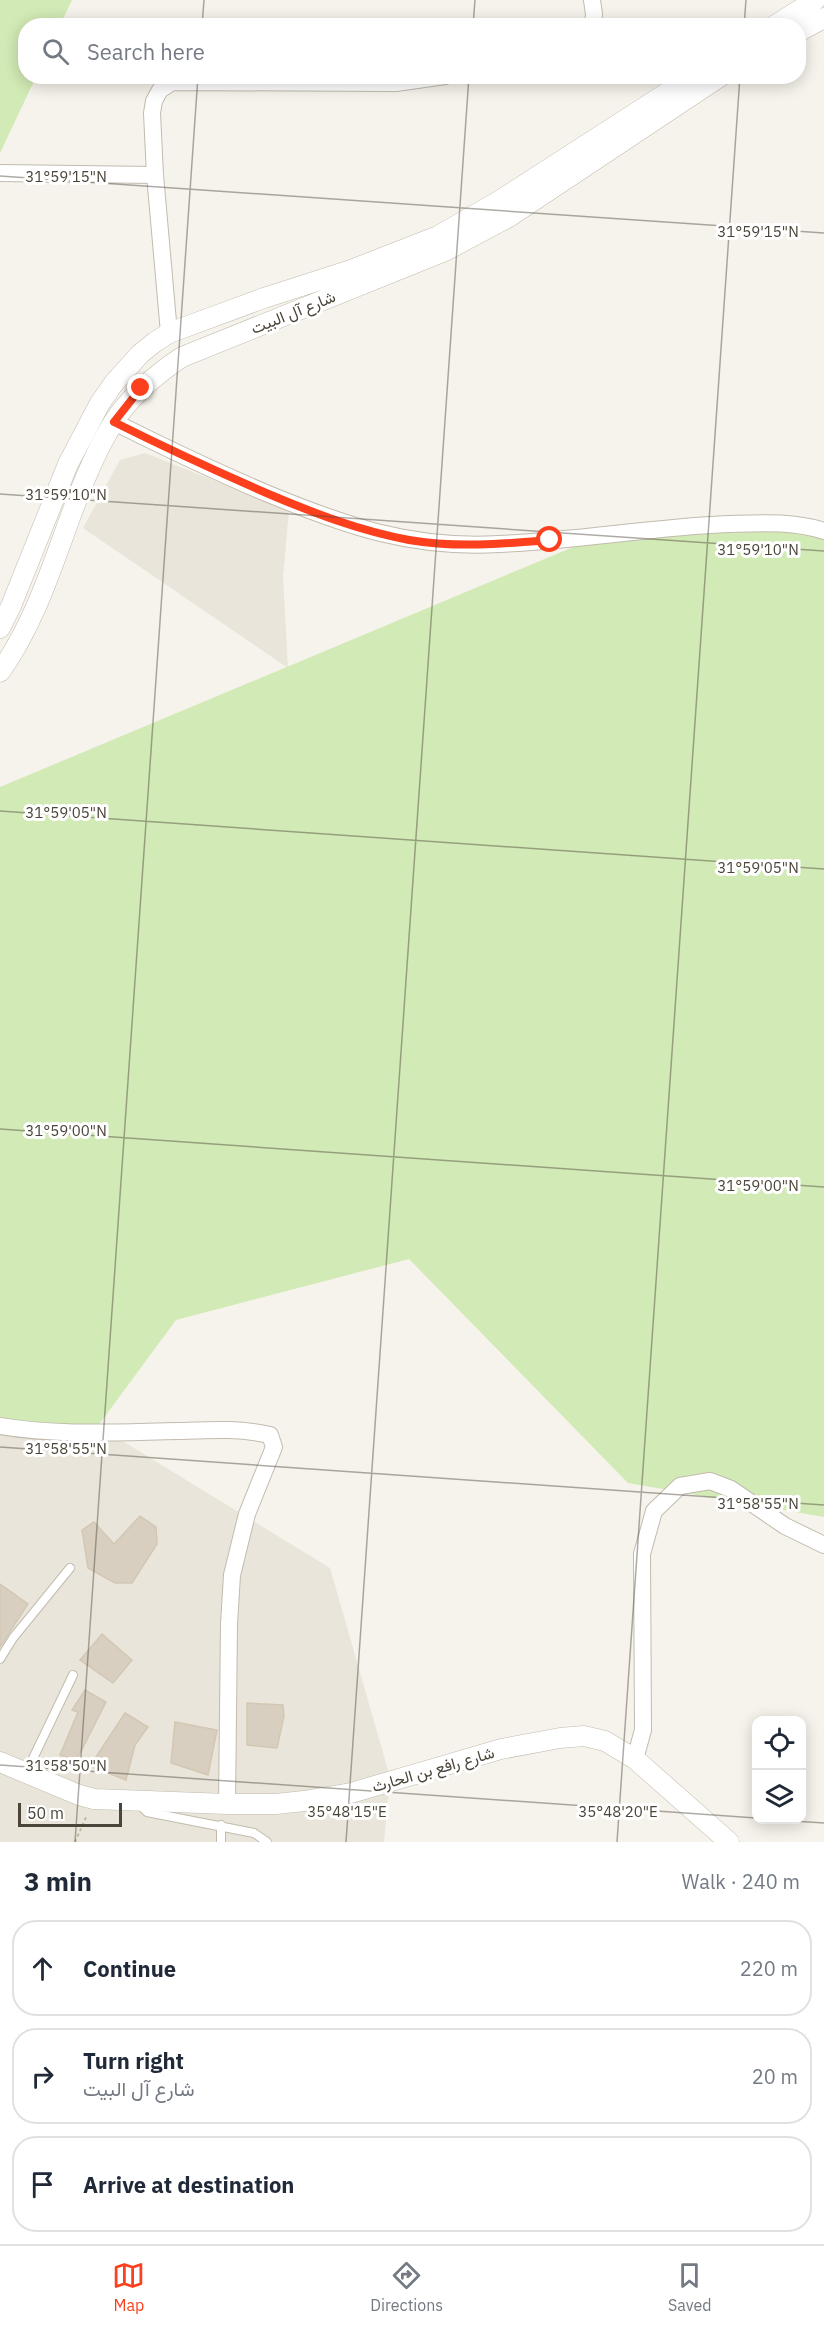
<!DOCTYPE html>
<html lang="en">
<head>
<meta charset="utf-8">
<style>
	:root { --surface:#fff; --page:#f2f2f3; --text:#1f2937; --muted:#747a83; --line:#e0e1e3; --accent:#fc3f1d }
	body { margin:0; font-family:"IBM Plex Sans",Vazirmatn,sans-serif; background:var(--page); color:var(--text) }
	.controls { position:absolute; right:18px; bottom:18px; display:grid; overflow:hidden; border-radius:12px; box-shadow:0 3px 15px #0003 }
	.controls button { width:54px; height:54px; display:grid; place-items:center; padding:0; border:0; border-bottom:2px solid var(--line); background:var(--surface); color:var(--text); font:30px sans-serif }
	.scale { position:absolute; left:18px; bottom:15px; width:104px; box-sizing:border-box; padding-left:6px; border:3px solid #4b4439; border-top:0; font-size:16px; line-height:21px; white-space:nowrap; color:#4b4439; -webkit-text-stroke:4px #fff; paint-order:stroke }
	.stop { position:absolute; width:18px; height:18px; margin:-14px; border:4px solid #fc3f1d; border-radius:50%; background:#fff }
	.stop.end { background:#fc3f1d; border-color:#fff; box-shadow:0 2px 6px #0008 }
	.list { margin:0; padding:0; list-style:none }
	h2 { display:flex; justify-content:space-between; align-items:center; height:78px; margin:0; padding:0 24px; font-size:26px }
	h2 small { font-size:20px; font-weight:400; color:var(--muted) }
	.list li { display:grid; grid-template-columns:39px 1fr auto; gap:18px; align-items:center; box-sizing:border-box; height:96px; margin:0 12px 12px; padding:0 12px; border:2px solid var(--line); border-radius:24px }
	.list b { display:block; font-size:22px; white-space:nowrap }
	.list p { margin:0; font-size:20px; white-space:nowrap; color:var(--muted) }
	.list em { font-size:20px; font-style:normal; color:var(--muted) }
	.icon { flex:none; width:33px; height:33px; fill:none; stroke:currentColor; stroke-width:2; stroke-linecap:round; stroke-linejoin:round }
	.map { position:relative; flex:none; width:824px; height:1842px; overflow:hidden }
	.search { position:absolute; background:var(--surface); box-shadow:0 3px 15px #0003; left:18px; right:18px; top:18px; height:66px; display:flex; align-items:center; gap:15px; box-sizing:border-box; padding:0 21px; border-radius:24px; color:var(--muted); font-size:22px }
	.sheet { height:402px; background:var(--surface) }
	nav { display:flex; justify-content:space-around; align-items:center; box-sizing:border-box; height:84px; border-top:2px solid var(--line); background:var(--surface); font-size:16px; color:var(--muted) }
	nav a { display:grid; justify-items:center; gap:3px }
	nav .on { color:var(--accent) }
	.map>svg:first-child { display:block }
	.residential { fill:#eae5da }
	.green { fill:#d2eab5 }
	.building { fill:#d8cfc1; stroke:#d3c7b4; stroke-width:1.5 }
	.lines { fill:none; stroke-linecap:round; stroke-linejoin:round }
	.service-casing { stroke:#c2bbae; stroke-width:10 }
	.minor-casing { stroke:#c2bbae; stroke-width:18 }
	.tertiary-casing { stroke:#c2bbae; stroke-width:21 }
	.path { stroke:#c4b79f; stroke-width:2; stroke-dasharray:3 3; stroke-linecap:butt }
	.service { stroke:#fff; stroke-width:8 }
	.minor { stroke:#fff; stroke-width:16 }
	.tertiary { stroke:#fff; stroke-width:20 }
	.route { stroke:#fc3f1d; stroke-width:8 }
	.ticks { fill:none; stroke:#4b4439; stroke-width:1.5; stroke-opacity:0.45 }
	.labels { text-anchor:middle; stroke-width:6; stroke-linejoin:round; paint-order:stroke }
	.street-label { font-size:16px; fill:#4b4439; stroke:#fff }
	.ticks-label { font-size:15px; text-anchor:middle; fill:#4b4439; stroke:#fff; stroke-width:6; stroke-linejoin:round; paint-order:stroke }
</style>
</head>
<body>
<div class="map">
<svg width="824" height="1842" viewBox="0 0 824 1842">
	<rect width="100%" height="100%" fill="#f6f3ec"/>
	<path class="residential" d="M145 453 289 510 283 577 288 668 83 528 120 460Z
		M0 1366 330 1568 390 1777 384 1842H0Z"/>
	<path class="green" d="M0 0H72L60 25 26 26V76L36 77 0 153Z
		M820 528 824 530V1517L628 1483 409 1259 176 1320 86 1442 0 1428V787L590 540Z"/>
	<path class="building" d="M140 1516 156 1527 157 1544 132 1583H115L88 1568 82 1530 94 1522 114 1544Z
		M0 1584 28 1604 0 1647Z
		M102 1634 132 1660 113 1683 80 1660Z
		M85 1690 106 1702 76 1761 60 1755 78 1712 72 1710Z
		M247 1703 283 1705 284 1716 277 1748 247 1745Z
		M125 1713 148 1727 135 1745 126 1780 90 1766Z
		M175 1722 217 1730 208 1775 171 1763Z"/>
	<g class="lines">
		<defs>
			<path id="service" d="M0 1659 13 1638 70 1568
				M26 1773 73 1675
				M140 1802V1805L147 1812 254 1833 267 1842
				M221 1842V1825"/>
			<path id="minor" d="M592 0 594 14 593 26
				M0 173 155 175
				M169 333 155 175 152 113 154 101 160 90 172 82 396 83 445 76
				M114 422C164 447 214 471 266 493 346 526 411 549 499 544 576 541 652 527 729 524 761 523 794 521 824 531
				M0 1426C59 1436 119 1432 179 1431 209 1430 240 1428 270 1435L274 1447 247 1514 232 1575 229 1624 227 1804
				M635 1759 643 1730 642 1554 654 1511 680 1486 710 1481 731 1489 785 1526 824 1545"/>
			<path id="tertiary" d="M774 26 815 0
				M798 32 824 18
				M0 628 11 606 68 464 100 403 114 383 140 354 155 342 169 333 264 298 351 270 438 236 499 201 693 76
				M0 672C54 596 66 500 113 423 131 395 155 375 182 357L445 251 509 217 721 76
				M0 1762 79 1795 94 1799 227 1804H276L304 1801 351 1793 501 1749 560 1738 584 1736 605 1741 635 1759 729 1842"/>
		</defs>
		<use href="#service" class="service-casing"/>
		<use href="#minor" class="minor-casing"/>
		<use href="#tertiary" class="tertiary-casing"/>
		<path class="path" d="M75 1842 87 1815"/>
		<use href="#service" class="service"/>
		<use href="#minor" class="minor"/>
		<use href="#tertiary" class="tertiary"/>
	</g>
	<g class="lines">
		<path class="route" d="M141 388 114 422C166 448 218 472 271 495 316 514 361 531 409 540 456 548 503 544 550 540"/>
	</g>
	<path class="ticks" d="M202 26 204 0M473 26 475 0M744 26 746 0M0 176 824 233M0 494 824 551M0 811 824 869M0 1129 824 1187M0 1447 824 1505M0 1765 756 1818M778 1820 824 1823M75 1842 198 76M346 1842 469 76M617 1842 740 76"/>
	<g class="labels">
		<g class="street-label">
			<text transform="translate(293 312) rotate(-22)" y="6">شارع آل البيت</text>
			<text transform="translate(433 1769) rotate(-16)" y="6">شارع رافع بن الحارث</text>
		</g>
	</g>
	<g class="ticks-label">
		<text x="66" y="182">31°59'15"N</text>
		<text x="758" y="237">31°59'15"N</text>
		<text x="66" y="500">31°59'10"N</text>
		<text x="758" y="555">31°59'10"N</text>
		<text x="66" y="818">31°59'05"N</text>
		<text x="758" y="873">31°59'05"N</text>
		<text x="66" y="1136">31°59'00"N</text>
		<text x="758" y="1191">31°59'00"N</text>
		<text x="66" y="1454">31°58'55"N</text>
		<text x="758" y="1509">31°58'55"N</text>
		<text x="66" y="1771">31°58'50"N</text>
		<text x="347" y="1817">35°48'15"E</text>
		<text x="618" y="1817">35°48'20"E</text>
	</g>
</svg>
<div class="controls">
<button><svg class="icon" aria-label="locate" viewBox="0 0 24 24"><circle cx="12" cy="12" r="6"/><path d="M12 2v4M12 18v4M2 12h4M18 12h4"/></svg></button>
<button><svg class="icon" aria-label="layers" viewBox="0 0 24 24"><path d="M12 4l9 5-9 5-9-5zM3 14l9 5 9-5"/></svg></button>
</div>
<div class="scale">50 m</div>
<div class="stop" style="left:550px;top:540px"></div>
<div class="stop end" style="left:141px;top:388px"></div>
<div class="search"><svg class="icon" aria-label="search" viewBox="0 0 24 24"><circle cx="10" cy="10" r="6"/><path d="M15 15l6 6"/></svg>Search here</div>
</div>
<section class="sheet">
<h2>3 min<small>Walk · 240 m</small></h2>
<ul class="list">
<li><svg class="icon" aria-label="ahead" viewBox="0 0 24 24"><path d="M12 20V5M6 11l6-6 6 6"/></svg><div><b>Continue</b></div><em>220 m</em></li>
<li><svg class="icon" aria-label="right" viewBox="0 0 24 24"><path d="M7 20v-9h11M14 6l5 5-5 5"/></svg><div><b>Turn right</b><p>شارع آل البيت</p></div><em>20 m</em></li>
<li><svg class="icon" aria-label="arrive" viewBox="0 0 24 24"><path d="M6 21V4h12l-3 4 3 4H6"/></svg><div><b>Arrive at destination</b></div></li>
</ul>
</section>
<nav>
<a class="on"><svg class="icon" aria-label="map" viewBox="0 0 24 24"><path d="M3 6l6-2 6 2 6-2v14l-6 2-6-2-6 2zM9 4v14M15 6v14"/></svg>Map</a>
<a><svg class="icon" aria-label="directions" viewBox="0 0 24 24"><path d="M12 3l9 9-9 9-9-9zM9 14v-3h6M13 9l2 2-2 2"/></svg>Directions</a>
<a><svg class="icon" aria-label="saved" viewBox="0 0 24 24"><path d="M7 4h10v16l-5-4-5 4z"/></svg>Saved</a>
</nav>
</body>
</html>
